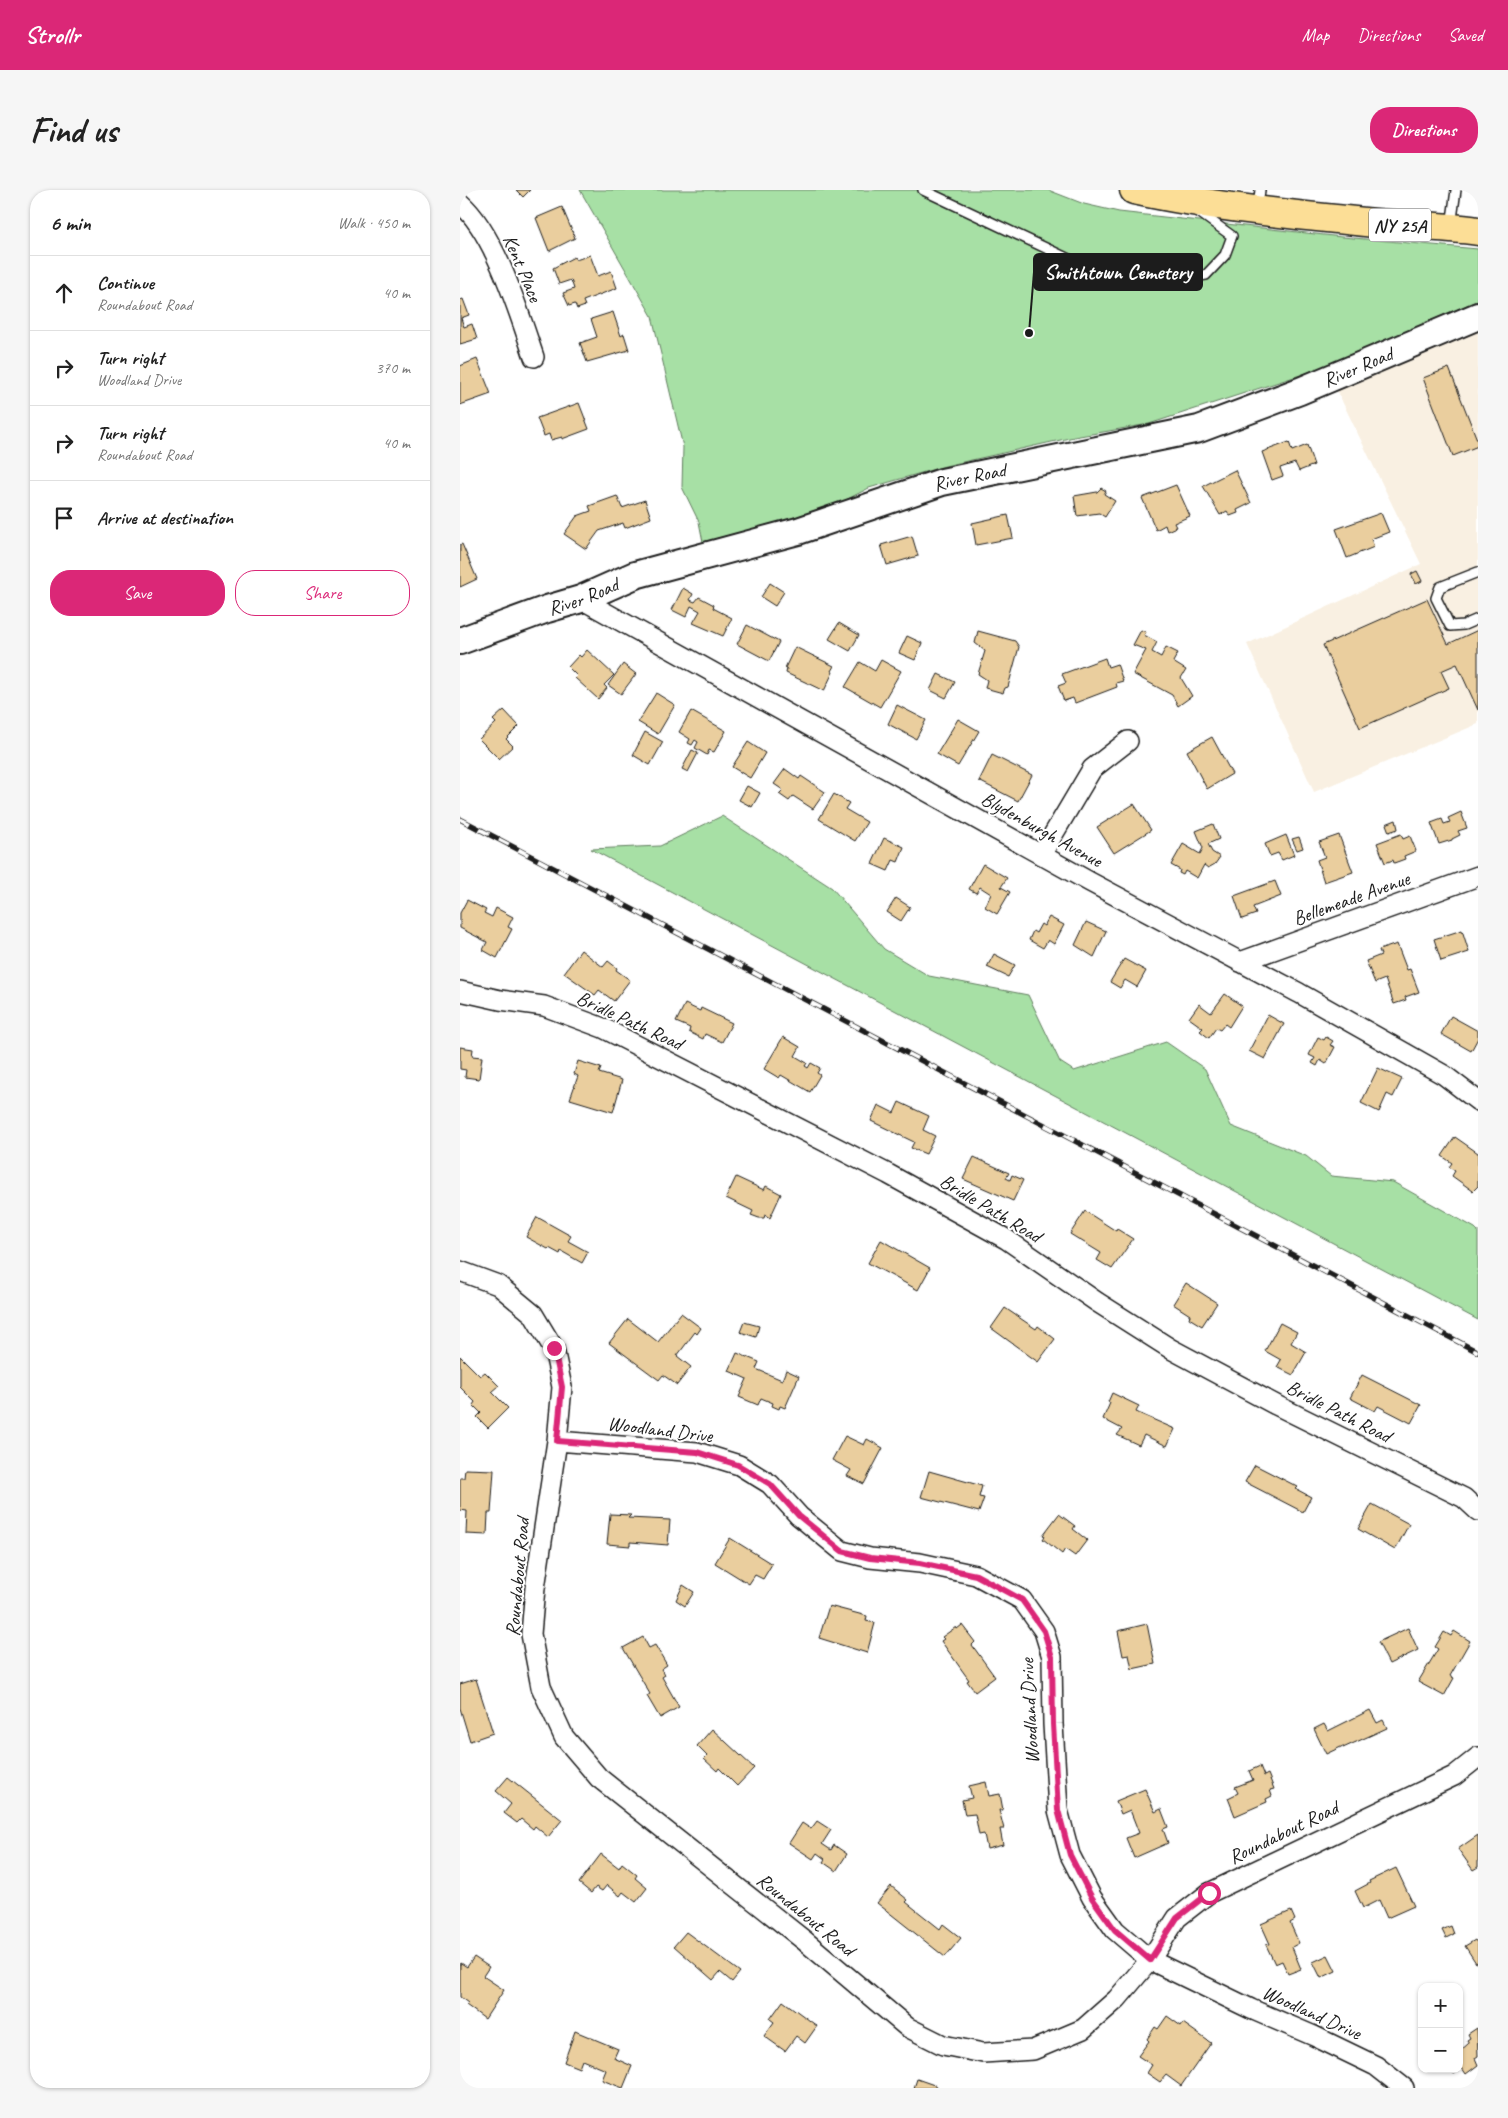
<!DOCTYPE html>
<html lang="en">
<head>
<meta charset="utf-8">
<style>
	:root { --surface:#fff; --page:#f6f6f6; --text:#222; --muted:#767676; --line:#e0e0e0; --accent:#db2777 }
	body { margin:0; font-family:Caveat,sans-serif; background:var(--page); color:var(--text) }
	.controls { position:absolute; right:15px; bottom:15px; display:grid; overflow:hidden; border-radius:10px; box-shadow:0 1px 4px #0004 }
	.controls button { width:45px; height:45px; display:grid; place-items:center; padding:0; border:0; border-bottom:1px solid var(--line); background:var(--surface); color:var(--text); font:25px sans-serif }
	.stop { position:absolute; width:15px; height:15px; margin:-11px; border:4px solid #db2777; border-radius:50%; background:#fff }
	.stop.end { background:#db2777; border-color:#fff; box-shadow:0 1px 5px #0008 }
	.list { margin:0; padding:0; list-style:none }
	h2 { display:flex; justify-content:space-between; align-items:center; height:65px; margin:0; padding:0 20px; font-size:21px }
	h2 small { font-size:16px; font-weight:400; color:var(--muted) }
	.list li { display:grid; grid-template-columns:32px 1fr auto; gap:15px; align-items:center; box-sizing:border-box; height:75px; padding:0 20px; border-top:1px solid var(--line) }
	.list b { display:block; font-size:19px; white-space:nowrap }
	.list p { margin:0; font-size:16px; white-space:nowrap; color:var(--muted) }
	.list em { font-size:16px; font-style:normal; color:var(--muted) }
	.actions { display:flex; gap:10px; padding:15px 20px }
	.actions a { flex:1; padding:11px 0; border:1px solid var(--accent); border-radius:20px; text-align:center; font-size:18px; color:var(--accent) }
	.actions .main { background:var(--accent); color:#fff }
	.icon { flex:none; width:28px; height:28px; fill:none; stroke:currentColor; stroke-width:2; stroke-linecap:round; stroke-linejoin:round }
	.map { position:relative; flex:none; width:1018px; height:1898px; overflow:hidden; border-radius:20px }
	header { display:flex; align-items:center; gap:30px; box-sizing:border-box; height:70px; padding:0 25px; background:var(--accent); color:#fff }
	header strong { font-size:24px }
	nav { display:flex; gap:28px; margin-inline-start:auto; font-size:18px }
	.intro { display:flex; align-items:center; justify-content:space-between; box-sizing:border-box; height:120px; padding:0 30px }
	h1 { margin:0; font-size:35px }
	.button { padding:12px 22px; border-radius:20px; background:var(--accent); color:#fff; font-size:18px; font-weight:700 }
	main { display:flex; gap:30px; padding:0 30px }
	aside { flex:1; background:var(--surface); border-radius:20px; box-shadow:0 1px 4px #0004 }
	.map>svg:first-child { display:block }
	.built { fill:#f9f0e2 }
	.green { fill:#a7e0a5; stroke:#627e60 }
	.building { fill:#eace9e; stroke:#1c1c1c }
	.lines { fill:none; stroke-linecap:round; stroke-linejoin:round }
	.lane-casing { stroke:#1c1c1c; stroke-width:12 }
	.street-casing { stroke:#1c1c1c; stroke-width:22 }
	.secondary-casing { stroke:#1c1c1c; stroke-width:30 }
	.primary-casing { stroke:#1c1c1c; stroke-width:31 }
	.lane { stroke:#fff; stroke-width:9 }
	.street { stroke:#fff; stroke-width:19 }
	.secondary { stroke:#fff; stroke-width:26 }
	.primary { stroke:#fcde96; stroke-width:28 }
	.rail-casing { stroke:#1c1c1c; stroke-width:5.5 }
	.rail { stroke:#fff; stroke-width:4; stroke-dasharray:11; stroke-linecap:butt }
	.route { stroke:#db2777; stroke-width:6 }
	.labels { text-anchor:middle; stroke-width:4; stroke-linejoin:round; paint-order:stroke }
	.shield { fill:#fff; stroke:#606060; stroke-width:1 }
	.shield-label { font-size:19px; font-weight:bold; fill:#1c1c1c }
	.street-label { font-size:20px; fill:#1c1c1c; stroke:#fff }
	.leader { fill:none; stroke:#1c1c1c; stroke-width:2 }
	.callout-dot { fill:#1c1c1c; stroke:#fff; stroke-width:2 }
	.callout { fill:#1c1c1c; stroke:#1c1c1c; stroke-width:2 }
	.callout-label { font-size:21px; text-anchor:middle; font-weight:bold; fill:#fff }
</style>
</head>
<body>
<header>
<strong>Strollr</strong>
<nav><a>Map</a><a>Directions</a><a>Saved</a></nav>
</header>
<div class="intro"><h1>Find us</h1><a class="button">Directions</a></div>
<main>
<aside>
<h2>6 min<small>Walk · 450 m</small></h2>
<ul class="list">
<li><svg class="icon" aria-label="ahead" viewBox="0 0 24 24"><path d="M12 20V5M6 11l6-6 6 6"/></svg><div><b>Continue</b><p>Roundabout Road</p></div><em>40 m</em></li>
<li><svg class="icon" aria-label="right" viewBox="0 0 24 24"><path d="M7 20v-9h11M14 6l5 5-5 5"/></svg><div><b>Turn right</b><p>Woodland Drive</p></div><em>370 m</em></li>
<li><svg class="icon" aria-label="right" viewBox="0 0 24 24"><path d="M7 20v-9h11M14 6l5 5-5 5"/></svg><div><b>Turn right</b><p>Roundabout Road</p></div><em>40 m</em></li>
<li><svg class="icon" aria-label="arrive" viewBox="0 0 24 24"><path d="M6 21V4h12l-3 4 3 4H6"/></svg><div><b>Arrive at destination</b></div></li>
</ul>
<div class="actions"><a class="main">Save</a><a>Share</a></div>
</aside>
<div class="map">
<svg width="1018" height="1898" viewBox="0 0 1018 1898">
	<rect width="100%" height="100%" fill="#fff"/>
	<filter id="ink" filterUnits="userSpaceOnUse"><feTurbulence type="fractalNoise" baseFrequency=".02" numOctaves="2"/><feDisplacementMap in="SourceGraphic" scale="10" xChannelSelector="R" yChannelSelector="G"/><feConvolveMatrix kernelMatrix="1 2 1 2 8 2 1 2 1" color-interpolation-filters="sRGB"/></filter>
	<g filter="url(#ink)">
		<path class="built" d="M1018 110V534L854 602 787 454 961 374 865 176Z"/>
		<path class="green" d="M120 0H588L624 14 659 22 882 47 1018 59V110L865 177 689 234 614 247 485 276 409 298 368 319 243 352 239 332 222 297 223 257 192 126Z
			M262 626 372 698 424 759 469 786 568 805 600 872 614 881 706 852 745 879 771 936 846 966 871 986 933 992 1015 1038 1018 1041V1130L131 659 200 656Z"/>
		<path class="building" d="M56 0H70L63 7Z
			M102 17 115 48 89 61 76 28Z
			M130 65 138 86 151 81 157 98 123 111 125 116 117 119 115 114 109 116 103 103 114 99 111 90 99 94 93 78 114 67 116 70Z
			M3 109 9 125 1 128 4 137 12 134 17 149 0 154V110Z
			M153 122 161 146 164 144 169 160 127 172 120 153 137 147 131 129Z
			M17 169 31 204 0 215V176Z
			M989 178 1018 252V256L993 266 963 188Z
			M119 213 129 239 102 249V247L91 250 89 244 84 246 77 228Z
			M829 252 832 261 847 255 854 275 839 281 835 273 820 278 823 286 812 290 802 262Z
			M775 280 791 313 777 320 778 323 770 326 767 321 760 325 743 296Z
			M716 295 730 326 714 333 716 337 707 341 705 335 696 340 682 308Z
			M641 298 646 301 644 304 655 311 645 327 639 323 617 326 614 306 637 302Z
			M157 306 162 318 185 310 191 328 165 338 163 333 139 341 126 359 104 344 117 326 131 321 129 316Z
			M921 323 929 342 911 349 914 357 887 368 876 339Z
			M548 325 553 348 516 355 512 333Z
			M452 346 458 366 427 375 421 355Z
			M2 354 17 389 0 397V355Z
			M957 381 962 391 956 394 951 384Z
			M310 393 324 402 315 416 301 407Z
			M223 398 233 404 230 410 235 412 239 407 254 415 253 418 272 428 263 446 233 433 240 421 231 416 226 427 212 420Z
			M967 409 988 454 1018 440V520L997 474 981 481 989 498 900 538 863 455Z
			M379 433 399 445 390 461 369 449Z
			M287 435 319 452 309 471 277 454Z
			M681 440 686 442 684 445 697 452 692 462 701 467 706 457 718 463 713 472 726 480 721 488 732 506 718 516 712 505 673 484 686 460 673 455Z
			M518 441 555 451 559 457 548 497 545 498 543 503 525 498 527 490 518 484 525 461 515 453Z
			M447 446 462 453 455 470 439 463Z
			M335 457 374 476 371 481 373 482 364 501 326 483 327 479 325 478Z
			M127 460 154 485 144 495 147 498 138 509 115 488 117 486 108 477 119 465 121 467Z
			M645 468 648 477 657 474 663 491 656 493 657 497 615 513 613 508 604 511 598 496 606 493 602 484Z
			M421 470 441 481 420 517 385 497 400 472 415 481Z
			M163 474 176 484 161 504 148 495Z
			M478 484 495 492 486 508 470 500Z
			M196 503 215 515 198 544 178 532Z
			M437 515 466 530 456 549 428 534Z
			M44 520 59 536 46 549 53 556 39 569 19 549 36 533 33 530Z
			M231 521 266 541 254 562 249 560 247 565 235 558 238 552 235 550 232 555 228 553 230 549 219 542Z
			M498 529 519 541 498 576 477 564Z
			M185 542 203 552 190 575 173 565Z
			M752 547 772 584 747 599 727 561Z
			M288 552 305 563 290 588 272 577Z
			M232 560 238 563 228 582 222 579Z
			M532 565 572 585 558 611 519 591Z
			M325 579 339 589 341 586 365 602 353 619 333 606 329 611 319 604 323 600 314 594Z
			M287 596 300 603 292 617 279 610Z
			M374 604 389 613 385 619 407 632 395 651 359 629Z
			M674 614 691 640 654 663 637 637Z
			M1001 622 1007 638 998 641 1000 645 992 649V650L979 654 971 633 982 629 984 634 990 632 988 628Z
			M936 630 938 639 929 642 926 634Z
			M753 634 759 649 748 654 752 662 760 667 755 674 748 678 744 675 737 688 725 681 723 685 719 683 720 680 711 675 723 654 740 664 743 658 736 641Z
			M941 644 943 649 950 646 956 661 944 666 945 669 934 673 933 670 925 673 917 653Z
			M826 645 834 665 822 670 818 663 810 666 805 654Z
			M879 645 893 682 864 692 857 670 865 667 859 652Z
			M839 647 843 658 837 660 832 649Z
			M424 648 444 657 438 672 433 670 428 681 412 674Z
			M523 674 547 688 541 697 550 702 537 724 525 717 531 704 520 697 516 703 509 699Z
			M815 691 821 706 793 717 796 724 782 729 774 706Z
			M436 708 450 717 441 731 427 722Z
			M7 710 26 720 24 723 32 727 36 718 53 727 48 737 52 739 37 768 23 760 27 752 0 738V723Z
			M589 727 604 735 594 754 588 750 583 758 569 750 573 741 576 743 581 734 584 736Z
			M626 732 646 741 634 767 615 755Z
			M1002 740 1009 762 981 771 974 749Z
			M937 754 947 780 950 779 959 802 945 807 946 810 934 814 925 789 915 793 906 771 921 765 919 760Z
			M121 760 143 777 148 771 157 778 156 780 170 790 154 811 139 800 135 805 104 783Z
			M534 764 555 775 548 787 527 777Z
			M664 769 686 781 677 797 665 790 660 798 650 792Z
			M765 804 782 816 769 837 765 834 760 840 756 838 749 848 740 841 743 838 729 828 739 814 751 823Z
			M225 814 240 821 241 818 272 833 262 852 245 844 243 849 229 842 230 838 216 832Z
			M808 825 824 834 805 869 789 861Z
			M991 826 1018 841V848L1011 861 981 844Z
			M323 847 340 857 335 866 347 873 345 876 348 878 351 873 360 878 357 883 360 885 350 902 321 885 319 888 304 879Z
			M858 847 864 850 866 847 873 851 870 855 875 857 866 874 860 870 857 876 852 873 855 868 849 865Z
			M0 857 13 859 12 866 22 867 19 889 5 887 6 880 0 879Z
			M118 871 141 878 139 883 162 890 153 922 110 909 118 886 114 884Z
			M918 878 942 889 933 907 927 904 919 922 901 913Z
			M439 912 469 926 463 940 475 946 466 964 451 958 454 952 411 931 418 915 434 923Z
			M995 947 1018 963V996L1013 1001 992 986 995 981 989 977 992 973 982 966Z
			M514 967 549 983 546 988 550 990 552 985 563 990 553 1011 503 989Z
			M276 987 304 1000 306 996 321 1004 310 1028 305 1025 304 1028H299L291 1025 293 1021 266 1008Z
			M625 1021 656 1041 657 1039 673 1049 652 1079 637 1070 641 1063 610 1044Z
			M77 1027 111 1046 108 1051 128 1062 122 1073 101 1061 100 1064 89 1058 88 1059 66 1047Z
			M421 1050 470 1078 458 1100 408 1073Z
			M726 1093 757 1113 742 1136 729 1128 730 1125 713 1114Z
			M545 1118 576 1139 578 1136 595 1149 578 1172 531 1138Z
			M221 1123 241 1138 237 1144 235 1142 217 1166 231 1177 217 1195 203 1185 199 1190 149 1153 168 1129 198 1152Z
			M284 1132 299 1136 296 1147 280 1142Z
			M820 1133 837 1142 831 1153 846 1162 833 1185 817 1177 821 1170 805 1161Z
			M277 1163 299 1172 296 1179 322 1190 326 1180 339 1186 325 1218 320 1216 319 1219 312 1216 313 1213 301 1208 298 1215 279 1207 287 1189 269 1181Z
			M0 1166 20 1186 25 1182 39 1196 32 1202 48 1218 28 1238 17 1227 21 1223 13 1215 15 1212 0 1197Z
			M902 1185 961 1215 951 1233 918 1216 915 1221 890 1208Z
			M652 1203 679 1216 676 1222 715 1239 707 1256 684 1245 679 1255 657 1245 662 1239 643 1229 650 1213 648 1212Z
			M385 1246 404 1255 407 1249 423 1258 404 1294 387 1286 391 1280 372 1270Z
			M795 1275 838 1297 836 1299 851 1307 843 1322 785 1292Z
			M5 1279 34 1280 31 1323H28L27 1345 6 1344 7 1321 0 1320V1288H4Z
			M469 1281 522 1296 519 1307 524 1308 519 1322 461 1307Z
			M912 1314 949 1334 935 1360 898 1339Z
			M150 1324 171 1325 168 1328 210 1330 208 1355 170 1352V1356L147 1354Z
			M599 1324 615 1336 613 1339 627 1350 615 1366 605 1359 602 1364 583 1349 585 1346 583 1345Z
			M270 1348 312 1374 303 1389 295 1385 289 1394 255 1373Z
			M223 1395 234 1402 225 1416 216 1410Z
			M369 1416 407 1426 406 1431 415 1433 407 1463 359 1448Z
			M687 1434 695 1474 672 1479 669 1465 663 1466 658 1441Z
			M502 1435 515 1452 512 1455 535 1487 515 1502 507 1491 509 1490 481 1451 484 1449 482 1447 496 1437 497 1439Z
			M948 1438 958 1460 929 1474 918 1452Z
			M994 1441 1010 1451 990 1486 994 1488 984 1506 958 1492 978 1459 975 1457 984 1442 991 1446Z
			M183 1447 189 1458 195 1455 207 1475 201 1479 205 1485 202 1487 219 1517 200 1528 187 1506 190 1504 163 1458Z
			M16 1489 33 1543 10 1551 0 1518V1494Z
			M910 1520 917 1533 923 1530 927 1538 883 1558V1556L866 1564 854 1539 864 1534 868 1541Z
			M252 1539 294 1578 277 1596 259 1578 257 1581 244 1569 247 1566 237 1556Z
			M800 1576 804 1586 808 1584 814 1599 810 1600 812 1606 806 1609 807 1612 775 1626 768 1608 778 1603 775 1597 793 1590 789 1581Z
			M48 1587 102 1630 88 1647 75 1636 73 1639 61 1629 57 1633 44 1623 51 1614 36 1601Z
			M526 1592 529 1606 540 1604 543 1620H539L544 1639H540L543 1655 527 1659 524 1644 519 1645 515 1624 505 1625 502 1610 512 1608 509 1596Z
			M685 1599 695 1622 701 1619 708 1637 703 1639 708 1653 674 1668 666 1648 679 1643 670 1620 661 1624 656 1611Z
			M357 1631 371 1640 362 1654 371 1660 374 1655 387 1664 376 1681 363 1672 365 1669 357 1663 353 1669 329 1653 342 1633 351 1639Z
			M1018 1645V1677L1013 1680 998 1659Z
			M141 1664 159 1678 162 1673 177 1685 175 1688 187 1698 176 1712 163 1702 160 1706 147 1695 142 1701 136 1697 131 1703 119 1693Z
			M936 1678 954 1716 927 1728 919 1710 903 1718 895 1701 910 1693 909 1691Z
			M431 1696 448 1710 446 1712 480 1739 483 1734 501 1748 485 1767 417 1713Z
			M831 1721 835 1730 830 1733 839 1753 832 1757 841 1779 828 1784 822 1771 815 1774 806 1755 810 1754 801 1734Z
			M991 1736 994 1744 986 1748 982 1740Z
			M226 1742 280 1782 272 1792 260 1782 253 1790 214 1756Z
			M1015 1750 1018 1754V1772L1016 1773 1005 1756Z
			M868 1765 876 1781 861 1788 853 1772Z
			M14 1767 29 1777 23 1786 44 1800 25 1829 6 1815 8 1813 0 1807V1775L1 1773 7 1777Z
			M323 1811 357 1836 345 1853 336 1846 325 1861 304 1846 314 1832 310 1829Z
			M707 1826 721 1836 723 1833 751 1853 721 1896 706 1885 700 1892 687 1883 692 1875 678 1866 689 1851 687 1849 695 1837 698 1839Z
			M1017 1838 1018 1866 1015 1868 1018 1875 1006 1884 1002 1878 994 1884 991 1879H999V1862L1009 1853 1007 1850 1010 1848 1008 1844Z
			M115 1841 158 1859 154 1868 172 1876 163 1898 142 1890 146 1880 122 1870 119 1878 104 1872Z
			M457 1889 477 1896V1898H454Z"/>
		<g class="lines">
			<defs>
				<path id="lane" d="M463 0 628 78 670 90 703 92 746 85 765 65 772 46 736 20
					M798 17 800 0
					M991 36 996 0
					M1018 382 980 397 976 408 990 436 1004 435 1018 429"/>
				<path id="street" d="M0 13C35 43 59 123 74 167
					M121 409 630 692 839 803 984 885 1018 911
					M581 665 632 579 668 551
					M780 772 1018 686
					M0 801 40 810 84 816 143 838 428 984 546 1049 637 1112 711 1159 816 1215 1004 1308 1018 1321
					M0 1081 38 1095 73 1124 94 1159 102 1197 97 1251 75 1398 71 1444 81 1497 104 1547 139 1588 345 1751 447 1837 483 1855 523 1863 573 1860 623 1839 657 1809 690 1770 717 1728 749 1703 994 1586 1018 1567
					M97 1251 237 1262 279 1275 310 1294 339 1326 382 1361 410 1368 460 1373 516 1385 562 1410 584 1441 592 1467 593 1534 598 1620 610 1665 632 1708 655 1740 690 1770 791 1819 854 1846 916 1876 944 1898"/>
				<g id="secondary">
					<path id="s1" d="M0 451 87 419 121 409 175 385 338 341 482 292 739 239 840 201 1018 126"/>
				</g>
				<path id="primary" d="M674 0C753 17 834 25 915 33 949 36 984 36 1018 41"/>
			</defs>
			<use href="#lane" class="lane-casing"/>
			<use href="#street" class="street-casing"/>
			<use href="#secondary" class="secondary-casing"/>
			<use href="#primary" class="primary-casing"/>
			<use href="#lane" class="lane"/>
			<use href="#street" class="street"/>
			<use href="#secondary" class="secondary"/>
			<use href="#primary" class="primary"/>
			<defs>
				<path id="rail" d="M0 629 1018 1162"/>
			</defs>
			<use href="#rail" class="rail-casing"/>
			<use href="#rail" class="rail"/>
		</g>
	</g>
	<g class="lines" filter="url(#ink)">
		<path class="route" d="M94 1158 102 1197 97 1251 237 1262 278 1275 310 1294 339 1326 382 1361 410 1368 460 1373 516 1385 562 1410 584 1441 592 1467 593 1534 598 1620 610 1665 632 1708 655 1740 690 1770 717 1728 749 1703"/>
	</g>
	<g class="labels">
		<rect class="shield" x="909" y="18.5" width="62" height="33" rx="4"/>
		<g class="shield-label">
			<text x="940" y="42">NY 25A</text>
		</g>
		<g class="street-label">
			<text transform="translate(63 78) rotate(67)" y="7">Kent Place</text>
			<text dy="7" stroke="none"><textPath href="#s1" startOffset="941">River Road</textPath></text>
			<text dy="7" stroke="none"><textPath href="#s1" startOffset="536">River Road</textPath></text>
			<text dy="7" stroke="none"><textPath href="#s1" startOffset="131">River Road</textPath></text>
			<text transform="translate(582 639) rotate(29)" y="7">Blydenburgh Avenue</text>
			<text transform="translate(891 708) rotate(-20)" y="7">Bellemeade Avenue</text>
			<text transform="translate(170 830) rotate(25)" y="7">Bridle Path Road</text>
			<text transform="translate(531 1018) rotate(31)" y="7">Bridle Path Road</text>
			<text transform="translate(879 1221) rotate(27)" y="7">Bridle Path Road</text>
			<text transform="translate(200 1239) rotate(7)" y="7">Woodland Drive</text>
			<text transform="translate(57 1387) rotate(-85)" y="7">Roundabout Road</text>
			<text transform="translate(569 1521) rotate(-93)" y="7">Woodland Drive</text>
			<text transform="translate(823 1642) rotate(-26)" y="7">Roundabout Road</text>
			<text transform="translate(346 1724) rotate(39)" y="7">Roundabout Road</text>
			<text transform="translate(852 1822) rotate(24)" y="7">Woodland Drive</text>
		</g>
	</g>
	<path class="leader" d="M569 143L574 82"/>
	<circle class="callout-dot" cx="569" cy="143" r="5"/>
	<rect class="callout" x="574" y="64" width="168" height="36" rx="5"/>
	<g class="callout-label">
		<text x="658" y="89">Smithtown Cemetery</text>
	</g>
</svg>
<div class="controls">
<button>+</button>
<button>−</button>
</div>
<div class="stop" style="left:749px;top:1703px"></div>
<div class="stop end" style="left:94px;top:1158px"></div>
</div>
</main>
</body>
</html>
